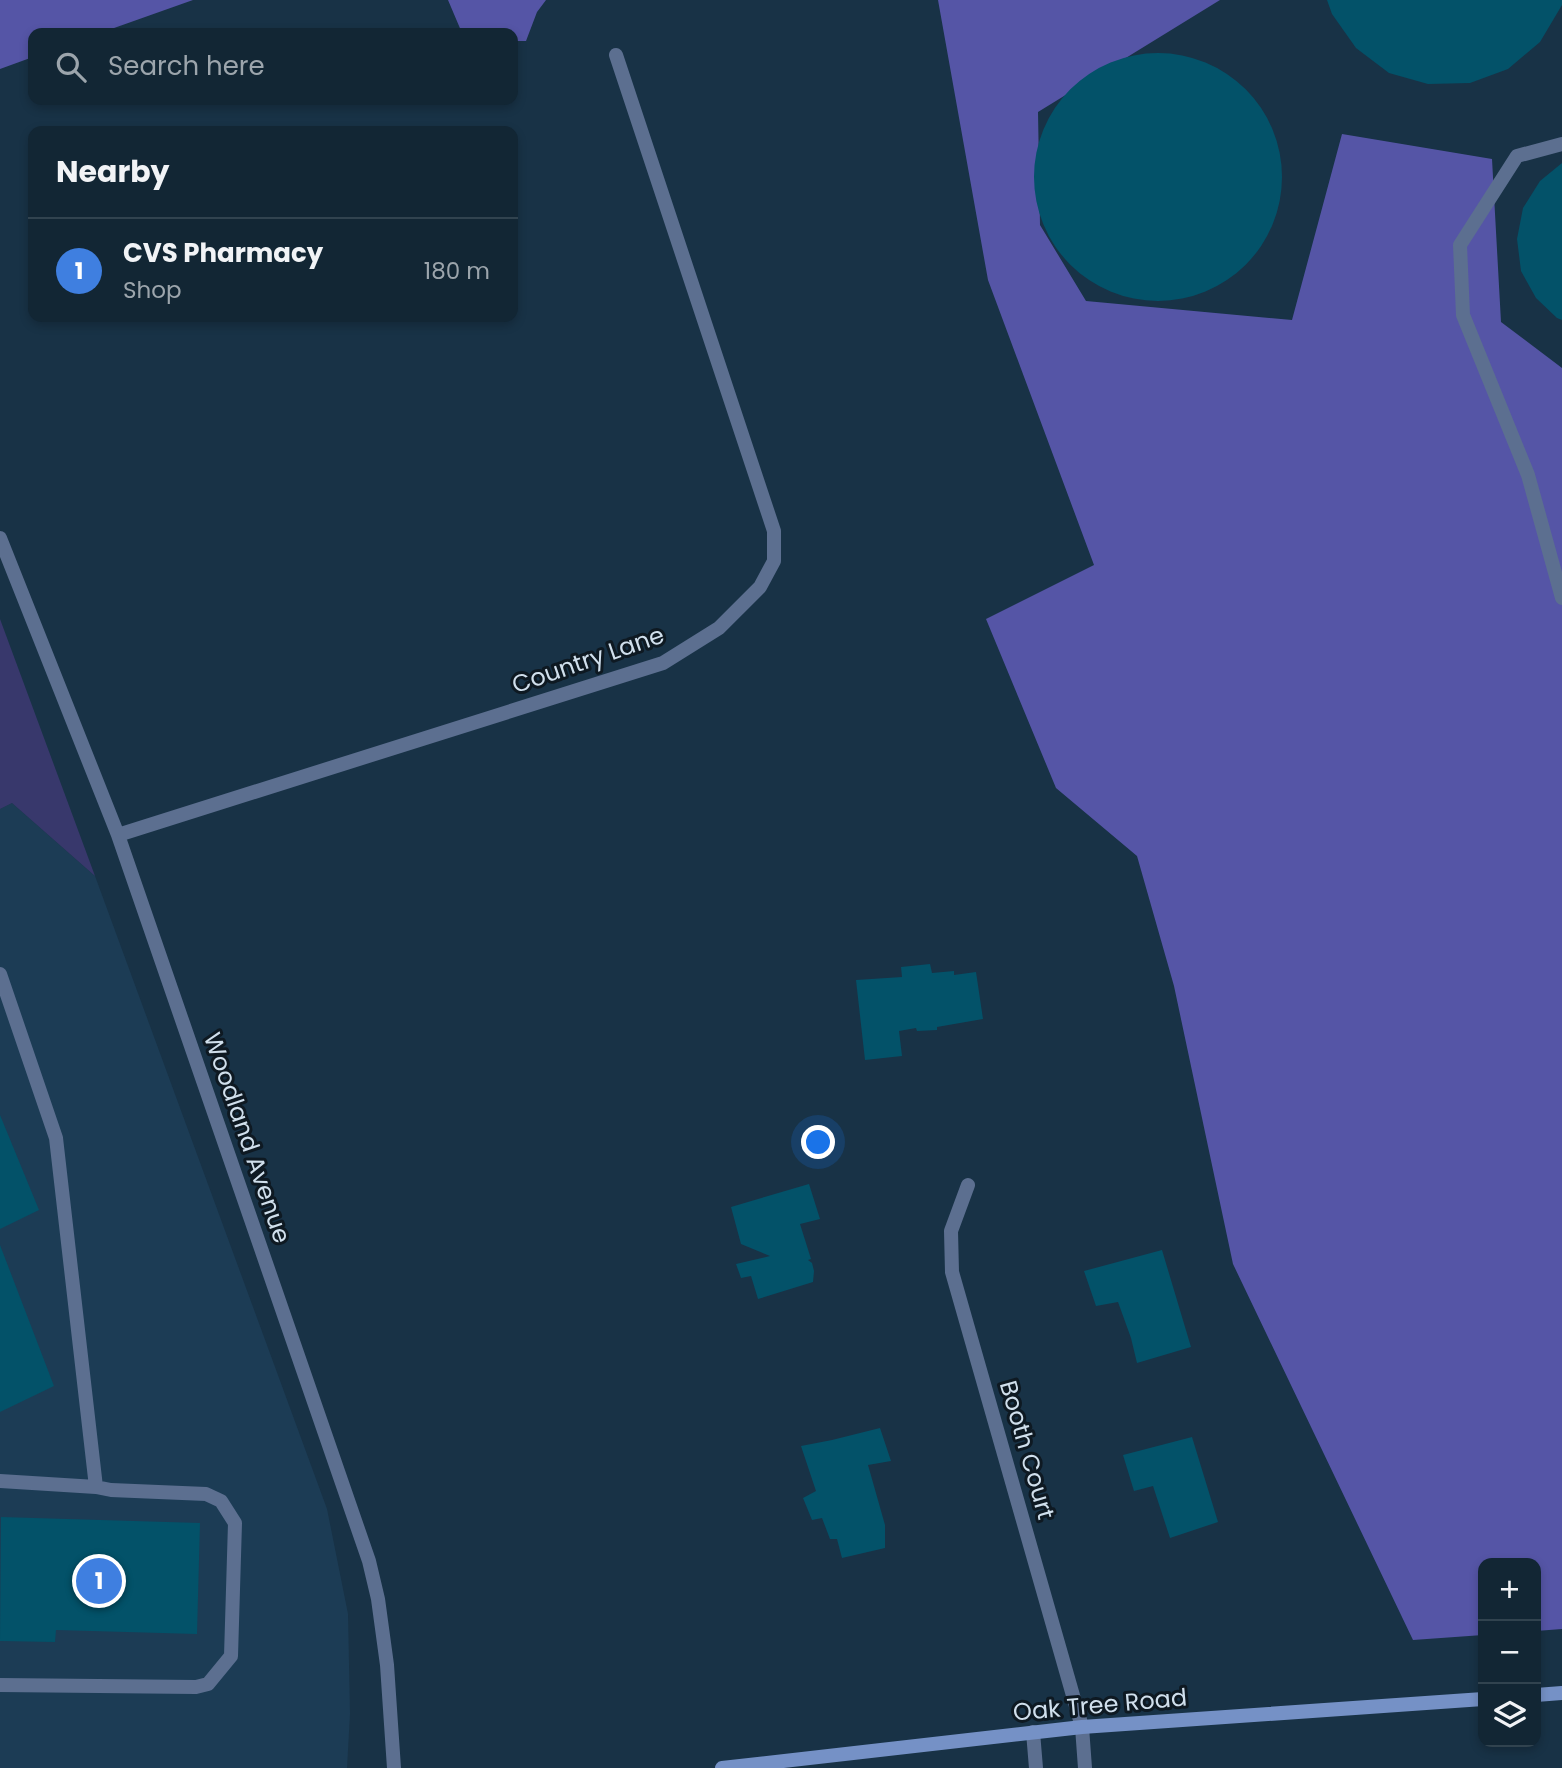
<!DOCTYPE html>
<html lang="en">
<head>
<meta charset="utf-8">
<style>
	:root { --surface:#122634; --page:#1f3240; --text:#f1f3f6; --muted:#9ca5ac; --line:#31434f; --accent:#bca0f2 }
	body { margin:0; font-family:Poppins,sans-serif; background:var(--page); color:var(--text) }
	.controls { position:absolute; right:21px; bottom:21px; display:grid; overflow:hidden; border-radius:14px; box-shadow:0 4px 10px #0003 }
	.controls button { width:63px; height:63px; display:grid; place-items:center; padding:0; border:0; border-bottom:2px solid var(--line); background:var(--surface); color:var(--text); font:35px sans-serif }
	.you { position:absolute; left:819px; top:1143px; width:24px; height:24px; margin:-18px; border:5px solid #fff; border-radius:50%; background:#1a73e8; box-shadow:0 0 0 10px #1a73e833 }
	.badge { display:grid; place-items:center; width:46px; height:46px; border-radius:50%; background:var(--accent); color:#fff; font-size:23px; font-weight:700 }
	.pin { position:absolute; translate:-50% -50%; border:4px solid #fff; box-shadow:0 2px 7px #0006 }
	.list { margin:0; padding:0; list-style:none }
	h2 { display:flex; justify-content:space-between; align-items:center; height:91px; margin:0; padding:0 28px; font-size:30px }
	h2 small { font-size:23px; font-weight:400; color:var(--muted) }
	.list li { display:grid; grid-template-columns:46px 1fr auto; gap:21px; align-items:center; box-sizing:border-box; height:105px; padding:0 28px; border-top:2px solid var(--line) }
	.list b { display:block; font-size:26px; white-space:nowrap }
	.list p { margin:0; font-size:23px; white-space:nowrap; color:var(--muted) }
	.list em { font-size:23px; font-style:normal; color:var(--muted) }
	.icon { flex:none; width:38px; height:38px; fill:none; stroke:currentColor; stroke-width:2; stroke-linecap:round; stroke-linejoin:round }
	.map { position:relative; flex:none; width:1562px; height:1768px; overflow:hidden }
	.search { position:absolute; background:var(--surface); box-shadow:0 4px 10px #0003; left:28px; top:28px; width:490px; height:77px; display:flex; align-items:center; gap:18px; box-sizing:border-box; padding:0 24px; border-radius:14px; color:var(--muted); font-size:26px }
	.panel { position:absolute; background:var(--surface); box-shadow:0 4px 10px #0003; left:28px; top:126px; width:490px; height:196px; border-radius:14px }
	.map>svg:first-child { display:block }
	.built { fill:#1c3c55 }
	.green { fill:#38386c }
	.forest { fill:#5555a6 }
	.building { fill:#035269 }
	.lines { fill:none; stroke-linecap:round; stroke-linejoin:round }
	.service { stroke:#5c6f90; stroke-width:14 }
	.minor { stroke:#5c6f90; stroke-width:14 }
	.secondary { stroke:#7591c6; stroke-width:14 }
	.labels { text-anchor:middle; stroke-width:6; stroke-linejoin:round; paint-order:stroke }
	.street-label { font-size:24px; fill:#d0dfec; stroke:#0e1922 }
</style>
</head>
<body>
<div class="map">
<svg width="1562" height="1768" viewBox="0 0 1562 1768">
	<rect width="100%" height="100%" fill="#183246"/>
	<path class="built" d="M12 803 95 876 327 1509 348 1614 350 1714 347 1768H0V809Z"/>
	<path class="green" d="M0 619 95 876 12 803 0 809Z"/>
	<path class="forest" d="M0 0H193L100 33H33V57L0 69Z
		M448 0H546L537 12 526 41H513V33H462Z
		M938 0H1220L1038 112 1040 225 1086 301 1292 320 1342 134 1492 159 1501 322 1562 368V1629L1536 1631V1563H1483V1635L1413 1640 1233 1264 1174 986 1137 856 1056 788 986 619 1094 565 988 280Z"/>
	<path class="building" d="M1327 0H1562V5L1540 42 1508 69 1470 83 1428 84 1389 73 1356 48 1332 14Z
		M1034 177a124 124 0 1 1 248 0a124 124 0 1 1-248 0Z
		M1562 163V320L1557 318 1536 298 1521 271 1517 239 1523 208 1540 181Z
		M930 964 932 973 954 971V975L976 972 983 1019 937 1027V1030L917 1031 916 1028 899 1031 902 1056 865 1060 856 980 902 977 901 967Z
		M0 1115 39 1210 0 1229Z
		M809 1184 820 1219 800 1224 811 1259 808 1260 812 1263 814 1271 813 1282 758 1299 751 1276 741 1278 736 1264 770 1256 741 1244 731 1207Z
		M0 1245 54 1386 0 1412Z
		M1162 1250 1191 1347 1137 1363 1131 1338 1118 1302 1096 1306 1084 1271Z
		M880 1428 891 1461 868 1465 885 1525V1548L842 1558 837 1539H830L822 1518 812 1520 803 1498 816 1491 801 1446 832 1440Z
		M1192 1437 1218 1522 1170 1538 1153 1486 1134 1491 1123 1455Z
		M1 1517 200 1523 197 1634 56 1630 55 1642 0 1641Z"/>
	<g class="lines">
		<path class="service" d="M1562 144 1517 156 1460 245 1463 315 1528 475 1562 598
			M0 974 56 1138 96 1487 111 1490 206 1494 221 1501 235 1523 231 1656 208 1684 196 1687 0 1685
			M0 1481 96 1487
			M1082 1727 1085 1768
			M1033 1732 1036 1768"/>
		<path class="minor" d="M0 538 118 835 369 1561 378 1599 387 1665 394 1768
			M118 835 663 663 719 628 760 587 774 561V531L616 55
			M968 1185 951 1231 952 1272 1082 1727"/>
		<path class="secondary" d="M1536 1695 1562 1693
			M722 1768 1082 1727 1483 1699"/>
	</g>
	<g class="labels">
		<g class="street-label">
			<text transform="translate(588 660) rotate(-19)" y="8">Country Lane</text>
			<text transform="translate(247 1138) rotate(71)" y="8">Woodland Avenue</text>
			<text transform="translate(1027 1450) rotate(74)" y="8">Booth Court</text>
			<text transform="translate(1100 1705) rotate(-5)" y="8">Oak Tree Road</text>
		</g>
	</g>
</svg>
<div class="controls">
<button>+</button>
<button>−</button>
<button><svg class="icon" aria-label="layers" viewBox="0 0 24 24"><path d="M12 4l9 5-9 5-9-5zM3 14l9 5 9-5"/></svg></button>
</div>
<div class="you"></div>
<div class="pin badge" style="left:99px;top:1581px;background:#3f7fe0">1</div>
<div class="search"><svg class="icon" aria-label="search" viewBox="0 0 24 24"><circle cx="10" cy="10" r="6"/><path d="M15 15l6 6"/></svg>Search here</div>
<section class="panel">
<h2>Nearby<small></small></h2>
<ul class="list">
<li><span class="badge" style="background:#3f7fe0">1</span><div><b>CVS Pharmacy</b><p>Shop</p></div><em>180 m</em></li>
</ul>
</section>
</div>
</body>
</html>
